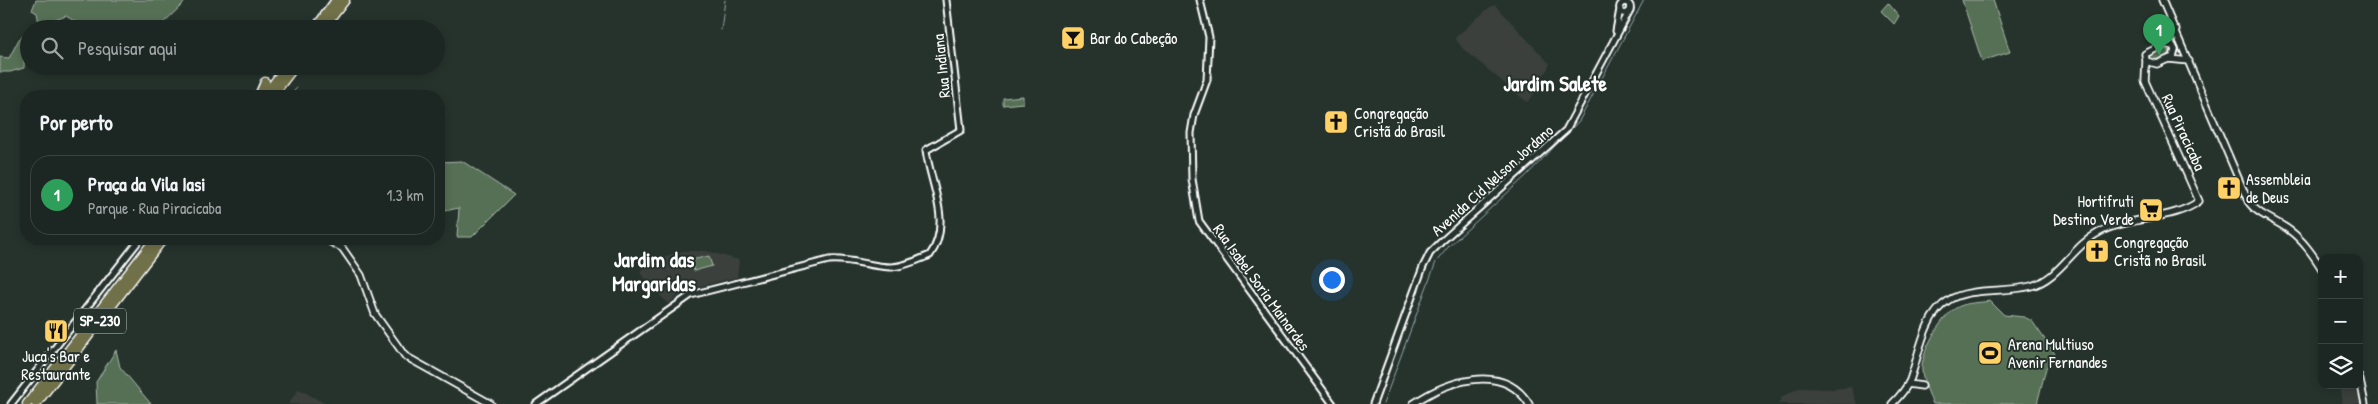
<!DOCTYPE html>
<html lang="pt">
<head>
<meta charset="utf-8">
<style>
	:root { --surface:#1c2622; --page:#29322f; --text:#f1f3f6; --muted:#a0a5a5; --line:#3a4340; --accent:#ea580c }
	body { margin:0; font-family:"Patrick Hand",sans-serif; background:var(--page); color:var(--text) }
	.controls { position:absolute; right:15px; bottom:15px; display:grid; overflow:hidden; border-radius:10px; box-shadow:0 2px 8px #0003 }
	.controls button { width:45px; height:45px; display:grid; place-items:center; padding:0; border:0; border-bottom:1px solid var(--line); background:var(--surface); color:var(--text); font:25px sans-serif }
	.you { position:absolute; left:1331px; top:279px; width:18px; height:18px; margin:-12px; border:4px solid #fff; border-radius:50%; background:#1a73e8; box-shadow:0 0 0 8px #1a73e833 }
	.badge { display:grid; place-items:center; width:32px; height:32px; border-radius:50%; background:var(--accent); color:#fff; font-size:16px; font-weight:700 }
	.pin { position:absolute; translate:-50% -41px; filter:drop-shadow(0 1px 2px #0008) }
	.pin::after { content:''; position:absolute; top:26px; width:18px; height:15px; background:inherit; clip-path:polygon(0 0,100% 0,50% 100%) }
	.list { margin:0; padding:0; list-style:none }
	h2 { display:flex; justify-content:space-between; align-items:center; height:65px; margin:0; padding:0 20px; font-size:21px }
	h2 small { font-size:16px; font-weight:400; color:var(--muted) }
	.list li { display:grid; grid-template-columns:32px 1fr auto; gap:15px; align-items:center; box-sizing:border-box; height:80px; margin:0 10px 10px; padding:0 10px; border:1px solid var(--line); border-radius:20px }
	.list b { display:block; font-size:19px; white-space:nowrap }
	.list p { margin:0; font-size:16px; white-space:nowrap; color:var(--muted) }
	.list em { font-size:16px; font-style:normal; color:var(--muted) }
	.icon { flex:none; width:28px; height:28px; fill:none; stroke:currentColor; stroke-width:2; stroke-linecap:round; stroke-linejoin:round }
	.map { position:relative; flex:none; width:2378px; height:404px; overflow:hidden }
	.search { position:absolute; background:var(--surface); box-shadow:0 2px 8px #0003; left:20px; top:20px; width:425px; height:55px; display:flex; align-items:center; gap:12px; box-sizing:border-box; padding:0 18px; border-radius:28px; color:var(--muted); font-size:19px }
	.panel { position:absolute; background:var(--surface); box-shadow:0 2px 8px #0003; left:20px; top:90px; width:425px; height:155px; border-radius:20px }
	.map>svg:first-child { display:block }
	.built { fill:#3a403d }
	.green { fill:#567056; stroke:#aab8aa }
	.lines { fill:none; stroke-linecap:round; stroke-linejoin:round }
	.stream { stroke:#94a5ab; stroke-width:1 }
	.tertiary-casing { stroke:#fff; stroke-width:9 }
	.secondary-casing { stroke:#fff; stroke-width:9 }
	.motorway-casing { stroke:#fff; stroke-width:11 }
	.tertiary { stroke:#26332d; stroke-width:5 }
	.secondary { stroke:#26332d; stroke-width:5.5 }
	.motorway { stroke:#6f704a; stroke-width:8 }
	.labels { text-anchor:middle; stroke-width:4; stroke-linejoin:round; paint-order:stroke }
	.shield { fill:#26332d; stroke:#bec2c0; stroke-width:1 }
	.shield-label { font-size:15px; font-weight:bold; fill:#fff }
	.poi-label { font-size:16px; fill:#fff; stroke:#26332d; text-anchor:start }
	.street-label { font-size:16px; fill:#fff; stroke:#26332d }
	.district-label { font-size:21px; font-weight:bold; fill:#fff; stroke:#26332d }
</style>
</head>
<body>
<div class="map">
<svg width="2378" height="404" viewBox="0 0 2378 404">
	<rect width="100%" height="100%" fill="#26332d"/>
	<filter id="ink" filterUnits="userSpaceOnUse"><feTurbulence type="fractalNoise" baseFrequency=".02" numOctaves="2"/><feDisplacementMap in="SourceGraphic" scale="10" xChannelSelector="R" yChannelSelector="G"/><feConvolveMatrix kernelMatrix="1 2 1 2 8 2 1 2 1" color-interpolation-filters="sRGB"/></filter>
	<g filter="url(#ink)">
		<path class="built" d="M1495 5 1550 64 1534 94 1527 102 1463 49 1455 38 1490 7Z
			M683 251H706L739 260 737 277 685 290 668 304 641 274V270L656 260 673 278 656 259Z
			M2347 385H2355L2360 404H2342L2340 391Z
			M1851 387 1857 404H1778L1783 396 1799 388 1833 389Z
			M299 389 326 404H288Z"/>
		<path class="green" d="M36 0H187L157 29H87L66 16 50 22 49 29H32L39 23 37 13 32 10Z
			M1962 0H1993L2010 52 1982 61Z
			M1888 3 1899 16 1894 24 1881 11Z
			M29 32V39L25 43 24 68 10 72H0V57L9 58 19 39Z
			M2166 49 2170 51V54L2151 61 2148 56Z
			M1023 96V103L1003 105V98Z
			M462 161 514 195 472 237H457L459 208 439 212V162Z
			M709 256 712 266 694 271 691 260Z
			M1990 301 2004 315 2024 317 2032 321 2055 354 2046 368 2037 404H1933C1929 394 1923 382 1922 371 1920 354 1941 316 1956 308 1966 302 1979 303 1990 301Z
			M116 350 120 367 151 404H97L96 382Z"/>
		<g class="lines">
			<path class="stream" d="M721 30 725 0
				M289 96 297 88
				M1383 404 1436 262 1449 246 1526 176 1579 121 1644 0"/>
			<defs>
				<path id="tertiary" d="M1200 0 1209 37 1207 80 1194 115 1191 133 1192 179 1199 221 1333 404
					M1619.5 8a5.5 5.5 0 1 1 11 0a5.5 5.5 0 1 1-11 0Z
					M1616 31 1620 9
					M11 404 137 243
					M536 404 691 295 829 260C850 258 871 267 892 267 906 266 918 260 930 255 953 223 930 184 926 150L961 130 946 0
					M1373 404 1423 267 1430 253 1441 242 1566 130 1629 12"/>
				<path id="secondary" d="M2162 0 2248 201C2257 215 2276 220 2289 230 2303 240 2313 255 2322 269
					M2165 44 2173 46 2175 50 2173 57 2157 64 2146 61 2145 54Z
					M2165 44 2173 38 2176 29
					M2169 59 2189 61
					M325 239 342 248
					M336 239 361 275 375 314 405 356 491 404
					M2359 376 2365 404
					M1908 384 1922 386
					M1413 404C1446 381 1503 362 1529 404
					M1892 404C1899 397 1906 389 1910 380 1920 353 1923 316 1949 300 1970 287 2006 293 2031 286 2059 279 2073 246 2098 233 2126 217 2175 220 2199 201L2145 81 2146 61"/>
				<path id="motorway" d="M315 29 336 0
					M323 29 345 0
					M259 96 265 82
					M264 96 287 66
					M272 96 295 66
					M27 404 155 239
					M36 404 163 239"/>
			</defs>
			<use href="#tertiary" class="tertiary-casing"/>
			<use href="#secondary" class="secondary-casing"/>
			<use href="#motorway" class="motorway-casing"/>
			<use href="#tertiary" class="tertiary"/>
			<use href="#secondary" class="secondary"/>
			<use href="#motorway" class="motorway"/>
		</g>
	</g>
	<defs>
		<symbol id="bar-square" viewBox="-11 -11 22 22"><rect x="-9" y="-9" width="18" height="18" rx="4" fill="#ffd166" stroke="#26332d"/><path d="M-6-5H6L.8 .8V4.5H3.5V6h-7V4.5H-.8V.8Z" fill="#111"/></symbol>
		<symbol id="church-square" viewBox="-11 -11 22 22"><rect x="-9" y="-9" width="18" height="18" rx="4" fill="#ffd166" stroke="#26332d"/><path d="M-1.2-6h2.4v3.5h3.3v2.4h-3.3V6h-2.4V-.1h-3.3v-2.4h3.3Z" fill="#111"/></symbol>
		<symbol id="supermarket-square" viewBox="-11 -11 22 22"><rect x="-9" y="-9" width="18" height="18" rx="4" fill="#ffd166" stroke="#26332d"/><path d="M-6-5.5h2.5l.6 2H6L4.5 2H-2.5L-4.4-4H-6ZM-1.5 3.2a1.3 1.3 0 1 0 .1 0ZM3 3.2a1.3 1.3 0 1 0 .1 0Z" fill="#111"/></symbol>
		<symbol id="restaurant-square" viewBox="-11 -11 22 22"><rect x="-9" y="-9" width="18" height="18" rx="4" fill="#ffd166" stroke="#26332d"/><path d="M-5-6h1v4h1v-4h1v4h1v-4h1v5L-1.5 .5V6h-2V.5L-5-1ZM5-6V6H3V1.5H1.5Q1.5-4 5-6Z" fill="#111"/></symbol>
		<symbol id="stadium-square" viewBox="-11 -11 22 22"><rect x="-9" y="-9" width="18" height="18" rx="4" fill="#ffd166" stroke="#26332d"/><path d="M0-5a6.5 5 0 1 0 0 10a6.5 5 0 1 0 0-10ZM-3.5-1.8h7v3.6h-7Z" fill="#111"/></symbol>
	</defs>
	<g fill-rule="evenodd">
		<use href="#bar-square" x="1059" y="24" width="28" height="28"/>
		<use href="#church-square" x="1322" y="108" width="28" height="28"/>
		<use href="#church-square" x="2215" y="174" width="28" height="28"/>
		<use href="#supermarket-square" x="2137" y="196" width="28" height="28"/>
		<use href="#church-square" x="2083" y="237" width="28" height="28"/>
		<use href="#restaurant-square" x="42" y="317" width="28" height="28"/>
		<use href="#stadium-square" x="1976" y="339" width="28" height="28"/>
	</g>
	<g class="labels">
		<rect class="shield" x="74" y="308.5" width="52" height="25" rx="4"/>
		<g class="shield-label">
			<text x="100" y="326">SP-230</text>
		</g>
		<g class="poi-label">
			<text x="1090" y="44">Bar do Cabeção</text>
			<text x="1354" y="119">Congregação<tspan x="1354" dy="18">Cristã do Brasil</tspan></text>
			<text x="2246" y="185">Assembleia<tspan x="2246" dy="18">de Deus</tspan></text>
			<text x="2134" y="207" text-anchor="end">Hortifruti<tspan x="2134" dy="18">Destino Verde</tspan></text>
			<text x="2114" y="248">Congregação<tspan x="2114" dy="18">Cristã no Brasil</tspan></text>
			<text x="2008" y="350">Arena Multiuso<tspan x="2008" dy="18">Avenir Fernandes</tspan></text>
			<text x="56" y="362" text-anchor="middle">Juca's Bar e<tspan x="56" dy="18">Restaurante</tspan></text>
		</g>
		<g class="street-label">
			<text transform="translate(941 66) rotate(-96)" y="6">Rua Indiana</text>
			<text transform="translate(2184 132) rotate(65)" y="6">Rua Piracicaba</text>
			<text transform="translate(1492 180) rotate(-42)" y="6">Avenida Cid Nelson Jordano</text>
			<text transform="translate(1262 287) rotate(54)" y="6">Rua Isabel Soria Mainardes</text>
		</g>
		<g class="district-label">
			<text x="1555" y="91">Jardim Salete</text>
			<text x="654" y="267">Jardim das<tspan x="654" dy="24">Margaridas</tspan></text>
		</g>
	</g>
</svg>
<div class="controls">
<button>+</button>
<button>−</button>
<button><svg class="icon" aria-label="layers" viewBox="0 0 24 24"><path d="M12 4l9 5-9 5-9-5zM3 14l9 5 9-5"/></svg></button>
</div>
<div class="you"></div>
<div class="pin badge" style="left:2159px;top:55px;background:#2e9e5b">1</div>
<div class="search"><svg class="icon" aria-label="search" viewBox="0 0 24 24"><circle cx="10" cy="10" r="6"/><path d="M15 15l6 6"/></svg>Pesquisar aqui</div>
<section class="panel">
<h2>Por perto<small></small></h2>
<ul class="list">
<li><span class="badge" style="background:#2e9e5b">1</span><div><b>Praça da Vila Iasi</b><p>Parque · Rua Piracicaba</p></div><em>1.3 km</em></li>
</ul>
</section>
</div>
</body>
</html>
